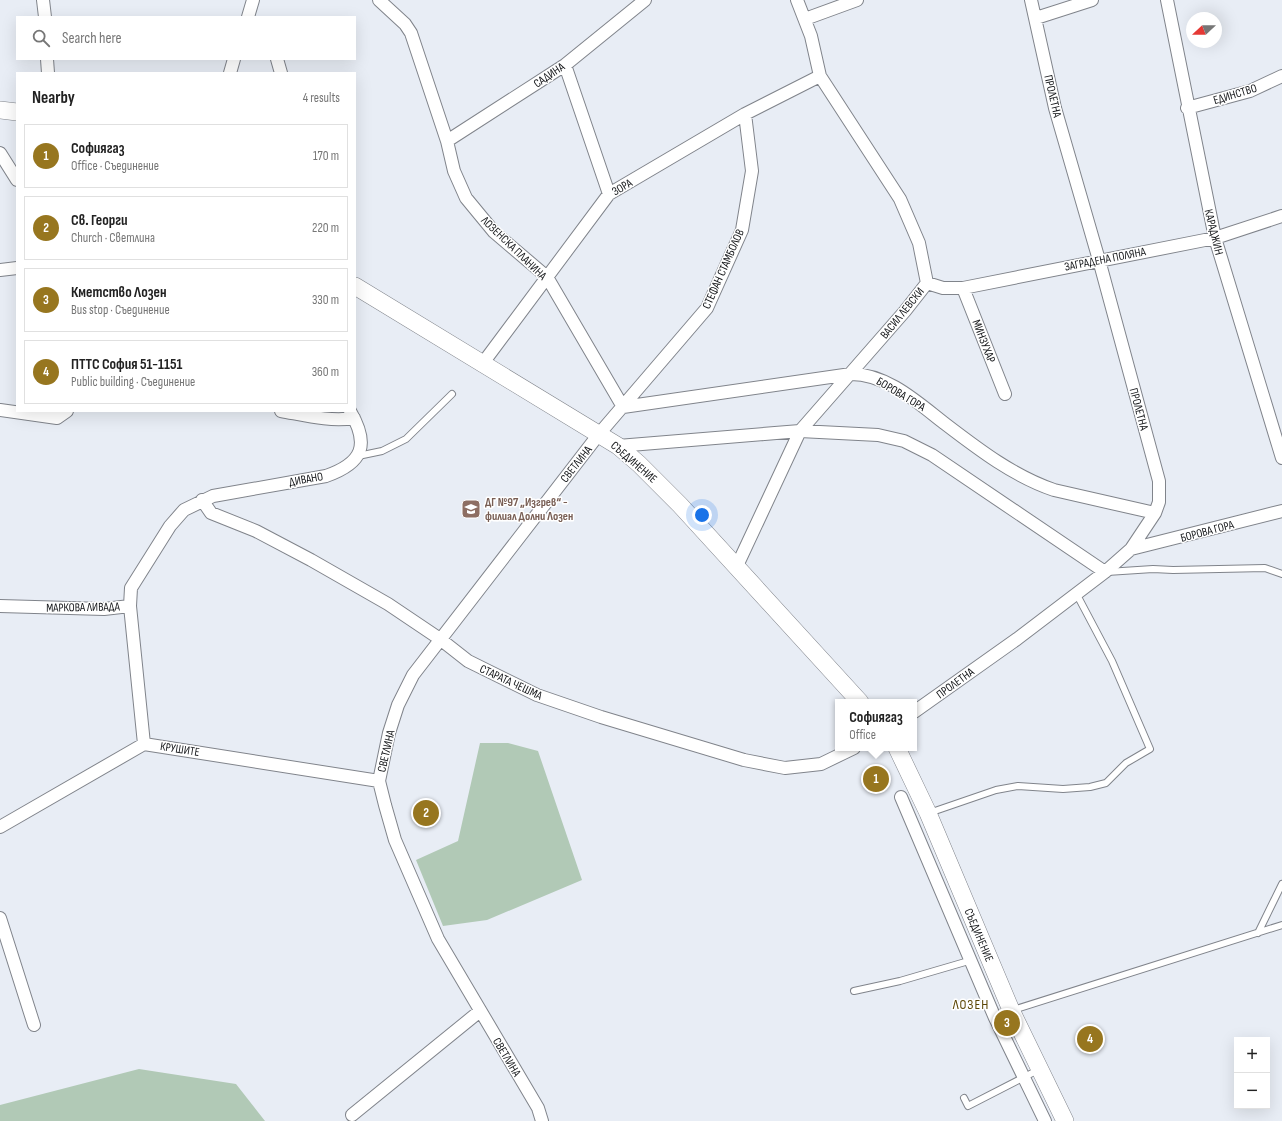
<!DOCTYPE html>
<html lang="en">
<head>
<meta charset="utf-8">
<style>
	:root { --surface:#fff; --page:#f2f2f2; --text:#222; --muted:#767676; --line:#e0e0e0; --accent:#97761f }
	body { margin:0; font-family:"Sofia Sans Condensed",sans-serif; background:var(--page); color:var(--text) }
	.controls { position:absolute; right:12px; bottom:12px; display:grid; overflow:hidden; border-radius:0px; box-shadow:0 4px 16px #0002 }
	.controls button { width:36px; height:36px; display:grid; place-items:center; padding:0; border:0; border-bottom:1px solid var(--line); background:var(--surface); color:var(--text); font:20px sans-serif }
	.compass { position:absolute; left:1186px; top:12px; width:36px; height:36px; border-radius:50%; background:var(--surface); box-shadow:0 4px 16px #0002; rotate:248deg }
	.you { position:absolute; left:702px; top:515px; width:14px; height:14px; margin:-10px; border:3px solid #fff; border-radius:50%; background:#1a73e8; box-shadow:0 0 0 6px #1a73e833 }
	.badge { display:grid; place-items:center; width:26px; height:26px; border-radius:50%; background:var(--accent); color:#fff; font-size:13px; font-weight:700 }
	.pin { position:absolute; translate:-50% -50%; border:2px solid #fff; box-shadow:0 1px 4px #0006 }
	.popup { position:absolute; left:835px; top:699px; width:82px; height:52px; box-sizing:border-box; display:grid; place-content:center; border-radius:0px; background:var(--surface); filter:drop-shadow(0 1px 3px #0005); font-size:13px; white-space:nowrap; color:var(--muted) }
	.popup b { font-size:15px; color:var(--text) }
	.popup::after { content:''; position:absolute; left:50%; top:100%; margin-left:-8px; border:8px solid transparent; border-top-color:var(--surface) }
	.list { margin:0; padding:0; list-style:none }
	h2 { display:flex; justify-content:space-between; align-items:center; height:52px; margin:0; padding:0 16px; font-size:17px }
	h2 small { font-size:13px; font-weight:400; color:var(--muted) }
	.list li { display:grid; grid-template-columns:26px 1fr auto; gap:12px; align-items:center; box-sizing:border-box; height:64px; margin:0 8px 8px; padding:0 8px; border:1px solid var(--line); border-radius:0px }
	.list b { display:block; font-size:15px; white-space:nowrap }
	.list p { margin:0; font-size:13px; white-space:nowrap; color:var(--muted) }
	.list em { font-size:13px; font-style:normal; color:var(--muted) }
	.icon { flex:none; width:22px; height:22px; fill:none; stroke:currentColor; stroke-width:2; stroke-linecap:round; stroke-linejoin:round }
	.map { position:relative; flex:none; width:1282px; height:1121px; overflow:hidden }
	.search { position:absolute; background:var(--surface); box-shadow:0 4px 16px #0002; left:16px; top:16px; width:340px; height:44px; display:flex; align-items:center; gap:10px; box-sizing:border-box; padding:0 14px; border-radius:0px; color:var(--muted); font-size:15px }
	.panel { position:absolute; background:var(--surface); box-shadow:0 4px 16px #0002; left:16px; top:72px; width:340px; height:340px; border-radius:0px }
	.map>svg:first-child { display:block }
	.green { fill:#b1c9b6 }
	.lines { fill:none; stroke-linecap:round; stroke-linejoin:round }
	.lane-casing { stroke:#80848b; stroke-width:8 }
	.street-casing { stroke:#80848b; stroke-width:14 }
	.secondary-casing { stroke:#80848b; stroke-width:18 }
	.lane { stroke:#fff; stroke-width:6 }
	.street { stroke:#fff; stroke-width:12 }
	.secondary { stroke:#fff; stroke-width:17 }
	.labels { text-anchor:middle; stroke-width:3; stroke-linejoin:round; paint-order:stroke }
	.street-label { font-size:12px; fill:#121417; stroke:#fff }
	.education-label { font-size:12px; font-weight:bold; fill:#785e54; stroke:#fff; text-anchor:start }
	.quarter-label { font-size:14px; letter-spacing:1px; fill:#5b4504; stroke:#fff }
</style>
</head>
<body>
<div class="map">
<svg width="1282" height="1121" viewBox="0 0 1282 1121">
	<rect width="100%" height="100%" fill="#e8edf5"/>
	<path class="green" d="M480 743H508L538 751 582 880 487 920 443 926 416 860 458 841Z
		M139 1069 236 1084 265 1121H0V1105Z"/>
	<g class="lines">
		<defs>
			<path id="lane" d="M358 456 382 451 406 439 452 394
				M1107 572 1153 569 1173 570 1265 568 1282 574
				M929 813 996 790 1018 786 1063 789 1090 787 1106 783 1126 763 1150 749 1112 661 1076 593
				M1258 933 1282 884
				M854 991 900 981 972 960
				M1013 1010 1282 925
				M964 1098 968 1106 1038 1070"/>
			<path id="street" d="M43 0 45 17
				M379 0 405 24 411 33 447 141 454 171 466 198 494 232 547 277 623 407 851 374C887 374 917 402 944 423 978 449 1013 476 1054 490L1155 513
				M1167 0 1215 238 1282 458
				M248 17 253 0
				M1036 18 1092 0
				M805 19 857 0
				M47 59 48 73
				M277 59 281 73
				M565 65 609 194
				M230 73 234 59
				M1187 108 1250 91 1282 76
				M447 141 565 65 645 0
				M0 153 17 180
				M0 270 17 268
				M927 283 943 288H963L1215 238 1282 216
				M963 288 1005 394
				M483 363 609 194 745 114 820 76
				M0 410 57 418 67 411
				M281 411C304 415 330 422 354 418
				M618 446 800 431 878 435 904 441 932 455 1105 572
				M202 500 211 513 256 531 311 560 388 604 440 639 468 661 537 695 601 717 744 760 785 768 821 764 854 748
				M1131 549 1282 511
				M736 568 800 431 905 311 927 283 919 243 900 199 820 76 811 36 797 0
				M0 606 104 609 130 606 131 588 170 526 184 510 213 496 326 476C363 463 370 445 350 411
				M130 606 144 744
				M914 712 1017 639 1105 572 1131 549 1155 513 1159 502V481L1099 260 1055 108 1031 0
				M901 797 995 1018 1045 1121
				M0 827 144 744 379 781
				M0 918 34 1025
				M352 1115 480 1011
				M542 1121 538 1108 438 939 395 840 385 805 379 781 389 733 398 705 413 675 599 434 707 308 742 230 752 171 745 114"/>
			<path id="secondary" d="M0 110 17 112
				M355 286 618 446 639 464 680 505 860 702
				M897 748 928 813 1011 1010 1065 1121"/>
		</defs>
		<use href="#lane" class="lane-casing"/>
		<use href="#street" class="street-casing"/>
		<use href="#secondary" class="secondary-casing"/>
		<use href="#lane" class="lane"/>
		<use href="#street" class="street"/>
		<use href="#secondary" class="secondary"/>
	</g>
	<defs>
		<symbol id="school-square" viewBox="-11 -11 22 22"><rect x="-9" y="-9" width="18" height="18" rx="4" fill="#8d6e63" stroke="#fff"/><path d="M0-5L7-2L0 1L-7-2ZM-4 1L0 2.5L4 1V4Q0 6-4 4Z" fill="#fff"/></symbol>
	</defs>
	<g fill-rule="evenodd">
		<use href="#school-square" x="460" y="498" width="22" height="22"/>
	</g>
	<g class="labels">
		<g class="street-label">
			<text transform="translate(549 75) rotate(-34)" y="4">САДИНА</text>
			<text transform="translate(1235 94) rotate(-17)" y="4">ЕДИНСТВО</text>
			<text transform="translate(1053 96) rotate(77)" y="4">ПРОЛЕТНА</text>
			<text transform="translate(622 187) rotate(-31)" y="4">ЗОРА</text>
			<text transform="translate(1214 232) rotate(76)" y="4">КАРАДЖИН</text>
			<text transform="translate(514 248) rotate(44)" y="4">ЛОЗЕНСКА ПЛАНИНА</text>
			<text transform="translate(1105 259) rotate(-11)" y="4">ЗАГРАДЕНА ПОЛЯНА</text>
			<text transform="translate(723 269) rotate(-66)" y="4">СТЕФАН СТАМБОЛОВ</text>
			<text transform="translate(902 313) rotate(-51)" y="4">ВАСИЛ ЛЕВСКИ</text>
			<text transform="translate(984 341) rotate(69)" y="4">МИНЗУХАР</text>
			<text transform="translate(901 394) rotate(31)" y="4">БОРОВА ГОРА</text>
			<text transform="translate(1139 409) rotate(75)" y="4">ПРОЛЕТНА</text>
			<text transform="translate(634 462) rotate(41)" y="4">СЪЕДИНЕНИЕ</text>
			<text transform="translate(576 464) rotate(-52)" y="4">СВЕТЛИНА</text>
			<text transform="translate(306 479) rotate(-10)" y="4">ДИВАНО</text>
			<text transform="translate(1207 531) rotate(-15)" y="4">БОРОВА ГОРА</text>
			<text transform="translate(83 607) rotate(-1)" y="4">МАРКОВА ЛИВАДА</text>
			<text transform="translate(511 682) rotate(25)" y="4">СТАРАТА ЧЕШМА</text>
			<text transform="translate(955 683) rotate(-36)" y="4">ПРОЛЕТНА</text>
			<text transform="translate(180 749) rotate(9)" y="4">КРУШИТЕ</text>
			<text transform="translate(386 751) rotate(-77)" y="4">СВЕТЛИНА</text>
			<text transform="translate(979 935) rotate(67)" y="4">СЪЕДИНЕНИЕ</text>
			<text transform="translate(507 1057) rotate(59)" y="4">СВЕТЛИНА</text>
		</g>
		<g class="education-label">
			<text x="485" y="506">ДГ №97 „Изгрев“ -<tspan x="485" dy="14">филиал Долни Лозен</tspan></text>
		</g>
		<g class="quarter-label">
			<text x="971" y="1009">ЛОЗЕН</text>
		</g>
	</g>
</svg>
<div class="controls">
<button>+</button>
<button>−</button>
</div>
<svg class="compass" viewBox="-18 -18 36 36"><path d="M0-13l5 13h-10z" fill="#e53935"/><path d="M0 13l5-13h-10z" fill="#767676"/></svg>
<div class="you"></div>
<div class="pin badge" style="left:876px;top:779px">1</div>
<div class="popup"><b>Софиягаз</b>Office</div>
<div class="pin badge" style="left:426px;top:813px">2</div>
<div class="pin badge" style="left:1007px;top:1023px">3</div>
<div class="pin badge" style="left:1090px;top:1039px">4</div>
<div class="search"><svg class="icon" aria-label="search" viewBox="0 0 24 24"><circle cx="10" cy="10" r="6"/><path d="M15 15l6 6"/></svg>Search here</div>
<section class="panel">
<h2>Nearby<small>4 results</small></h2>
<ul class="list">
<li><span class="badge">1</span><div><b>Софиягаз</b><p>Office · Съединение</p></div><em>170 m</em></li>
<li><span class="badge">2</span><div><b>Св. Георги</b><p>Church · Светлина</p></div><em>220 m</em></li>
<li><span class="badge">3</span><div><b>Кметство Лозен</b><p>Bus stop · Съединение</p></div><em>330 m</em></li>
<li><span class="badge">4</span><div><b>ПТТС София 51-1151</b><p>Public building · Съединение</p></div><em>360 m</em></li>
</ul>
</section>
</div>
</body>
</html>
